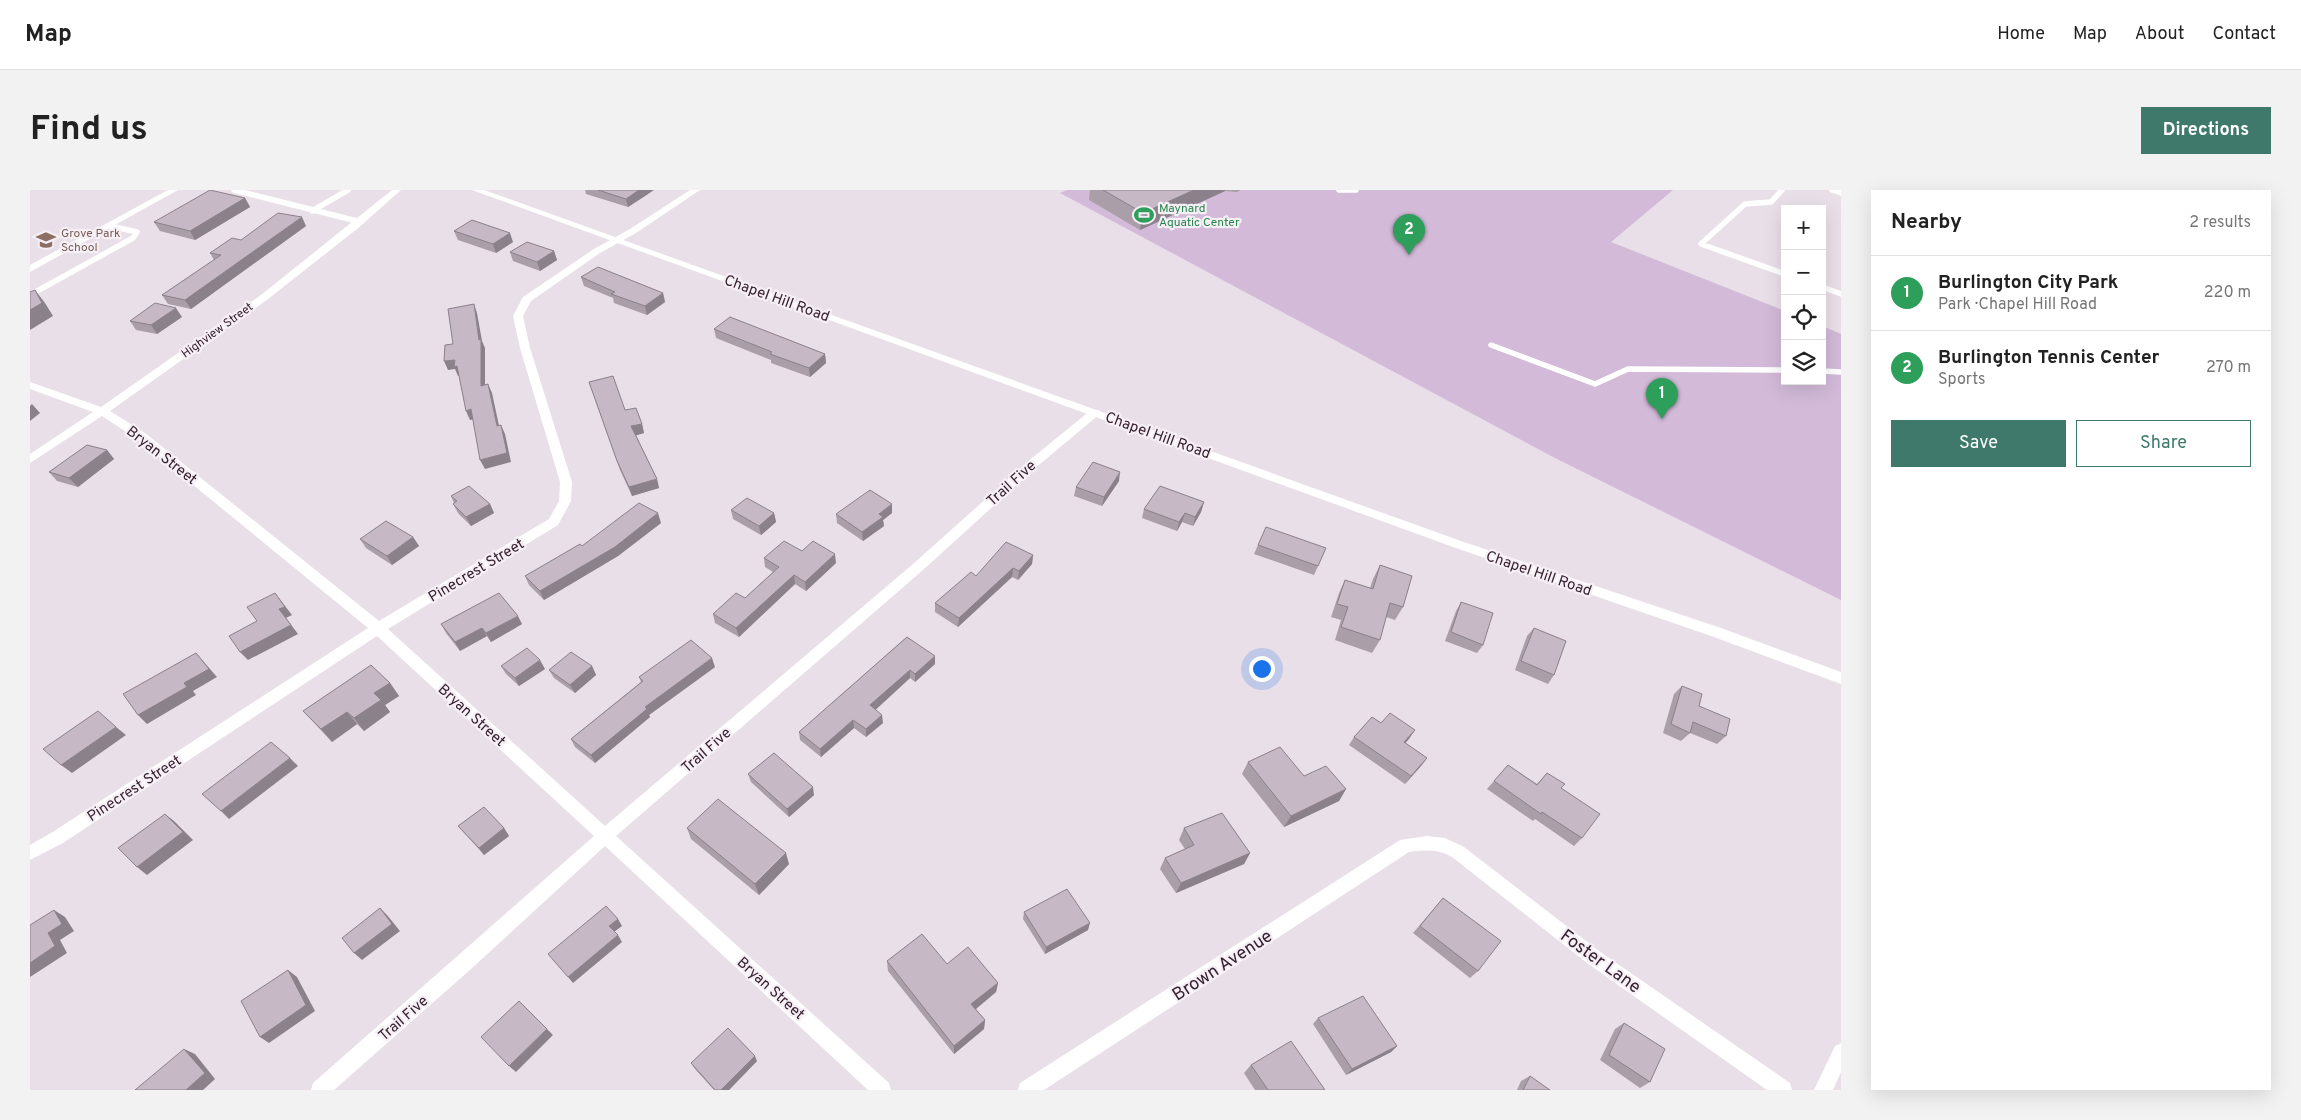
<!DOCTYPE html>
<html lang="en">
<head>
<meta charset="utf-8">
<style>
	:root { --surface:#fff; --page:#f2f2f2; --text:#222; --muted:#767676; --line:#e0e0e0; --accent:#3f796b }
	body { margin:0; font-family:Overpass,sans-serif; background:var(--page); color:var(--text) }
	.controls { position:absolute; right:15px; top:15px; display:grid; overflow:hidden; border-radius:0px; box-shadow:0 5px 20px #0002 }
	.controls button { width:45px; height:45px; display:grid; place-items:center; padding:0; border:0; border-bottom:1px solid var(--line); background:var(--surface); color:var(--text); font:25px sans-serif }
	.you { position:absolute; left:1231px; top:478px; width:18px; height:18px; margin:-12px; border:4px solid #fff; border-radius:50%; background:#1a73e8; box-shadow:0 0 0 8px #1a73e833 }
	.badge { display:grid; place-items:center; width:32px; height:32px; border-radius:50%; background:var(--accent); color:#fff; font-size:16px; font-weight:700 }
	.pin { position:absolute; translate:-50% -41px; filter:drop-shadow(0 1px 2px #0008) }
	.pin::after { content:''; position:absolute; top:26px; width:18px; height:15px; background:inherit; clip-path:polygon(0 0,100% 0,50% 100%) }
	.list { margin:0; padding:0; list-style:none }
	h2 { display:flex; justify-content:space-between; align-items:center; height:65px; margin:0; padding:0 20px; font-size:21px }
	h2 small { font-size:16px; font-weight:400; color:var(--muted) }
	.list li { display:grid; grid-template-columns:32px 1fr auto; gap:15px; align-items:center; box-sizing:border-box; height:75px; padding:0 20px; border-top:1px solid var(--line) }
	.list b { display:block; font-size:19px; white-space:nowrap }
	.list p { margin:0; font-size:16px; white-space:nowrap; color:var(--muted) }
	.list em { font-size:16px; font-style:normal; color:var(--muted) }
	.actions { display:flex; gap:10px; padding:15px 20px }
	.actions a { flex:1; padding:11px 0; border:1px solid var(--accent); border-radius:0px; text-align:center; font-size:18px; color:var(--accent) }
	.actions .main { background:var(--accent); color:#fff }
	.icon { flex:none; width:28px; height:28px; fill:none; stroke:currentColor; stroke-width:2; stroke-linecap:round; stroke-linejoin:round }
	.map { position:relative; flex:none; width:1811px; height:900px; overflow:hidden; border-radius:0px }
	header { display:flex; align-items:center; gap:30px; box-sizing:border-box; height:70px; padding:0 25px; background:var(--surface); border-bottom:1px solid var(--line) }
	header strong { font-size:24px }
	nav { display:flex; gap:28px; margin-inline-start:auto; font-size:18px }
	.intro { display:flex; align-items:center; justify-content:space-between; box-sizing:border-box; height:120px; padding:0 30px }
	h1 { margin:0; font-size:35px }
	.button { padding:12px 22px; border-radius:0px; background:var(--accent); color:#fff; font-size:18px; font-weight:700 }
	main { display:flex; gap:30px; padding:0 30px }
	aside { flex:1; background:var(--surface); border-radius:0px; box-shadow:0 5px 20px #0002 }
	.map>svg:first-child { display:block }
	.green { fill:#d2bad8 }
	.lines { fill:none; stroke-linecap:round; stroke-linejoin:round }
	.service { stroke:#fff; stroke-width:5.5 }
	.minor { fill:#fff; fill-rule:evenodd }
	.tertiary { fill:#fff; fill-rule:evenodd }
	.secondary { fill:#fff; fill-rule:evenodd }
	.wall { fill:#aa9ea9 }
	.shaded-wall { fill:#8b818a }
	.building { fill:#c6b8c5; stroke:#8b818a }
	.labels { text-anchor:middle; stroke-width:4.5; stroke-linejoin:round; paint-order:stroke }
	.far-leisure-label { font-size:12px; fill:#27864d; stroke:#f6eff6; text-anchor:start }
	.far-education-label { font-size:12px; fill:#785e54; stroke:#f6eff6; text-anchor:start }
	.far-street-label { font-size:12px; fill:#372232; stroke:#f6eff6 }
	.street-label { font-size:15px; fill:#372232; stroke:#f6eff6 }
	.near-street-label { font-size:18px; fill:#372232; stroke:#f6eff6 }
</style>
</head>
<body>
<header>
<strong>Map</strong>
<nav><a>Home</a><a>Map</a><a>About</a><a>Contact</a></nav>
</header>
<div class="intro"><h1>Find us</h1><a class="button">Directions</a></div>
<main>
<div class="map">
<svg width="1811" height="900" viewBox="0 0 1811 900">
	<rect width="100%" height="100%" fill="#e9dfe8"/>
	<path class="green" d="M1037 0H1643L1581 52 1755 121V191H1792V136L1811 144V410L1525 268 1030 3Z"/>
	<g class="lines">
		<path class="service" d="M204 0 331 32
			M1309 0H1326
			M1752 0 1741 12 1715 14 1671 54 1755 84
			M1802 0 1811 3
			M282 21 318 0
			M1792 97 1811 104
			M0 105 103 48 107 42 80 36
			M1461 155 1565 194 1598 179 1755 180
			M1792 181 1811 182"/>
		<path class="minor" d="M362 0H371L327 39 238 109 80 221 115 243 349 431 519 329 529 311 530 292 490 158 483 126 493 107 564 59 600 39 660 0H670L606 43 570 63 501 111 493 126 500 158 542 292 541 311 528 335 358 439 575 636 883 374 996 273 1061 220H1069L1071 223 1004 279 893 380 586 646 859 893 861 900H838L575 656 441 779 304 900H281L283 893 564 646 347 446 33 653 0 670V655L21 643 338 438 107 249 72 226 0 273V264L63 222 0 199V192L71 217 231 105Z
			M1397 646 1415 648 1434 657 1569 761 1760 893 1762 900H1737L1557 773 1422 667C1408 659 1395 660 1379 662L1014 900H988L990 893 1370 650Z"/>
		<path class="tertiary" d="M138 0H148L0 82V75Z
			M1811 853V882L1803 900H1784L1805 856Z"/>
		<path class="secondary" d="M442 0H454L1431 351 1691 438 1811 482V494L1681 446 1423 357Z"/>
	</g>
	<path class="wall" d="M555 0H617L618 4 598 17 556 4Z
		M1060 0H1211L1207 2 1195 1 1110 40 1059 10Z
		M215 8 220 17 165 50 130 41 124 32Z
		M276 36 161 119 138 114 132 105 184 70 180 63 211 50Z
		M424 41 483 52 466 63 428 50Z
		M524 61 527 70 510 81 483 71 480 62Z
		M551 87 633 103 635 112 617 125 584 113 583 108 554 96Z
		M152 127 127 144 106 140 100 131Z
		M684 139 795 164 796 173 780 187 741 173V170L686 148Z
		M559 192 612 234 614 243 606 245 627 289 629 298 602 306 590 280Z
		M77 260 84 269 48 297 27 291 19 282Z
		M1089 291 1072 316 1044 306 1046 297Z
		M421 306 460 314 464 323 441 336 428 323 423 314 424 313Z
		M1174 312 1171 322 1163 336 1152 332 1147 341 1112 328 1114 319Z
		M701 320 744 323 746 332 731 345 703 329Z
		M862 323 853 330 854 336 833 351 807 333 806 324Z
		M631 333 588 366 514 410 499 395 495 386 552 356Z
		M383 347 389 356 362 375 336 358 330 349Z
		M1228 355 1296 358 1284 385 1224 364Z
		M772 361 806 373 776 401 765 394 709 447 685 433 683 424 715 408 743 382 735 377 734 368Z
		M1003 365 1002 374 988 390 982 387 928 437 905 422V413L946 386Z
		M1350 375 1373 417 1365 430 1356 427 1350 450 1342 463 1305 450 1311 430 1301 427 1309 403 1315 390 1340 398 1343 389Z
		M1431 412 1453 455 1447 463 1415 451 1426 421Z
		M411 434H492L461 452 457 446 430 461 416 443Z
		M1504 438 1524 485 1518 494 1485 480 1497 446Z
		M877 447 905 474 885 492 880 488 845 520 853 533 836 547 824 538 791 567 770 550 769 542Z
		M471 476 515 479 489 496 476 484Z
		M562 476 566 485 545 503 524 488 519 480Z
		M685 477 619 525 620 527 565 573 545 557 541 549 611 492 609 487Z
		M360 493 369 506 355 515 360 522 334 541 327 534 302 552 273 521Z
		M1652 496 1696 546 1687 554 1660 543 1651 551 1633 543 1644 504Z
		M1351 533 1385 540 1375 553 1397 568 1391 576 1375 594 1319 555 1324 547Z
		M1218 572 1274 586 1316 599 1309 611 1254 637 1212 584Z
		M1478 575 1507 594 1517 583 1531 598 1552 648 1544 656 1505 629 1503 631 1457 599Z
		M718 584 784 605 759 627 721 592Z
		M428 636 474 638 479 646 454 665Z
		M657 638 759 674 729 705 661 649Z
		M1154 638 1220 663 1214 674 1146 703 1130 679 1135 668 1155 659 1149 650Z
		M1413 708 1448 781 1440 788 1383 743Z
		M994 722 1058 740 1015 764 993 729Z
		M857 771 917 774 968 793 966 802 946 819 955 830 954 839 924 864 858 781Z
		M1288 828 1367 856 1361 862 1316 885 1283 834Z
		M1594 833 1620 892 1610 898 1570 870 1585 839Z
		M727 871 699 900H684L665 879 661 873Z
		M1221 875 1295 900H1225L1214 883Z
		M1500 886 1520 900H1487L1491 891Z"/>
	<path class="shaded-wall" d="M609 0H617L618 4 598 17 596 9Z
		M617 0H624L618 4Z
		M1164 0H1195V1L1110 40 1113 23Z
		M215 8 220 17 165 50 160 41Z
		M272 27 276 36 161 119 155 110Z
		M480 43 483 52 466 63 463 54Z
		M524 61 527 70 510 81 507 72Z
		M5 100 15 113 23 126 0 140V120Z
		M633 103 635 112 617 125 615 116Z
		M444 114 447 123 452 151 455 158V205L451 196 449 150Z
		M146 118 152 127 127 144 121 135Z
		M795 164 796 173 780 187 779 178Z
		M425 170 431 185 428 186 425 179 418 180 414 171Z
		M458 194 462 203 471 245 467 236Z
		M2 214 10 223 0 231V216Z
		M441 219 445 229 440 230 436 221Z
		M612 234 614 243 604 246 601 236Z
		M471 235 475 244 481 272 455 279 450 270Z
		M77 260 84 269 48 297 39 288Z
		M1090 282 1089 291 1072 316 1074 307Z
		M627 289 629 298 602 306 599 297Z
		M1174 312 1171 322 1163 336 1165 327Z
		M460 314 464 323 441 336 436 327Z
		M862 314V323L853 330 854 336 833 351 832 342 849 324Z
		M628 323 631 333 588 366 514 410 510 401Z
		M744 323 746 332 731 345 729 336Z
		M1155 323 1152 332 1147 341 1149 332Z
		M383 347 389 356 362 375 357 366Z
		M805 364 806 373 776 401 775 392Z
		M1003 365 1002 374 988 390 989 381Z
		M983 378 982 387 928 437 929 428Z
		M764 385 765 394 709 447 706 438Z
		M245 403 262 425 256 428 268 444 218 470 210 462 249 419Z
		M488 426 492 434 461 452 456 443Z
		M452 438 457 446 430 461 425 452Z
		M166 463 187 487 163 501 166 505 117 534 108 525 154 493Z
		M905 466V474L885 492V484Z
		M682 468 685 477 619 525 620 527 565 573 561 565 615 517Z
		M510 470 515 479 489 496 485 488Z
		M562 476 566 485 545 503 540 495Z
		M880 480V488L841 524 840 515Z
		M360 493 369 506 355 515 360 522 334 541 324 528 344 503Z
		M317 522 327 534 302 552 291 539Z
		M852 525 853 533 836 547V539Z
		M823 530 824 538 791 567 790 559Z
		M86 537 96 545 42 583 31 575Z
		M1385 540 1379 549 1368 561 1374 552Z
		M260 568 268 576 199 629 191 621Z
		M1397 568 1391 576 1375 594 1381 586Z
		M783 597 784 605 759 627 757 619Z
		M1316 599 1309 611 1254 637 1261 626Z
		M135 624 144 631 163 650 117 685 107 677Z
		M474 638 479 646 454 665 449 658Z
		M756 663 759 674 729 705 725 694Z
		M1220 663 1214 674 1146 703 1151 693Z
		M350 718 357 725 370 741 332 770 324 763Z
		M24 720 35 727 44 741 30 750 37 763 0 787V773L18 743Z
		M588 729 592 736 584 742 579 736Z
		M1060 733 1058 740 1015 764 1016 757Z
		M588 745 592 752 543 793 538 787Z
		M258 780 267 787 285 821 239 853 230 847Z
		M968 793 966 802 941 823V814Z
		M955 830 954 839 924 864V856Z
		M517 839 523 845 486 882 479 876Z
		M1367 856 1361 862 1316 885 1322 879Z
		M154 859 165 864 185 889 173 900H156Z
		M725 866 727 871 699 900H691Z"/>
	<path class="building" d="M180 0 215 8 160 41 124 32Z
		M568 0H609L596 9Z
		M1073 0H1164L1113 23Z
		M248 23 272 27 155 110 132 105 191 65 180 63 202 48 211 50Z
		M442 30 480 43 463 54 424 41Z
		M497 52 524 61 507 72 480 62Z
		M568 77 633 103 615 116 581 104 585 102 551 87Z
		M5 100 12 113 0 120V102Z
		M125 113 146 118 121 135 100 131Z
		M444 114 449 150 451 149V196L458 194 467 236 471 235 477 263 450 270 441 219 436 221 427 176 424 177 425 170 414 171 415 155 423 154 418 119Z
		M700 127 795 164 779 178 740 164 742 162 684 139Z
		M583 186 595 220 606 218 612 234 601 236 627 289 599 297 587 271 559 192Z
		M57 255 77 260 39 288 19 282Z
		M1063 272 1090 282 1074 307 1046 297Z
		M439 296 460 314 436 327 423 314 427 311 421 306Z
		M1130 296 1174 312 1165 327 1155 323 1149 332 1114 319Z
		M840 300 862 314 849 324 853 327 832 342 806 324Z
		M717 308 744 323 729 336 701 320Z
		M609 313 628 323 585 357 510 401 495 386 550 354 552 356Z
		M356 331 383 347 357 366 330 349Z
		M1236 337 1296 358 1288 376 1228 355Z
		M754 351 772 361 783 351 805 364 775 392 764 385 706 438 683 424 706 403 715 408 749 377 734 368Z
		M976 352 1003 365 989 381 983 378 929 428 905 413 941 382 946 386Z
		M1350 375 1382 386 1373 417 1360 413 1350 450 1311 437 1318 417 1307 414 1315 390 1343 399Z
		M245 403 255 417 249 419 261 435 210 462 199 446 227 431 217 417Z
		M469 403 488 426 456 443 452 438 425 452 411 434Z
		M1431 412 1463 423 1453 455 1421 442Z
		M1504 438 1536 451 1524 485 1491 471Z
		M877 447 905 466 885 484 880 480 840 515 852 525 836 539 823 530 790 559 769 542Z
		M661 450 682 468 615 517 617 519 561 565 541 549 613 491 609 487Z
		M497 458 510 470 485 488 471 476Z
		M541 462 562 476 540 495 519 480Z
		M166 463 179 479 154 493 157 497 108 525 93 504Z
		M341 475 360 493 344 503 351 510 324 528 317 522 291 539 273 521Z
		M1652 496 1672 504 1669 516 1700 529 1696 546 1663 532 1660 543 1641 534Z
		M68 521 86 537 31 575 13 559Z
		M1360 523 1385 540 1374 552 1397 568 1381 586 1324 547 1342 527 1351 533Z
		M241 552 260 568 191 621 172 604Z
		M1250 557 1274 586 1296 576 1316 599 1261 626 1218 572Z
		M744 563 783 597 757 619 718 584Z
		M1478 575 1507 595 1517 583 1535 594 1531 598 1570 624 1552 648 1512 622 1511 624 1464 591Z
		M688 609 756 663 725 694 657 638Z
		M454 617 474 638 449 658 428 636Z
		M1192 623 1220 663 1151 693 1135 668 1164 655 1154 638Z
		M135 624 153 642 107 677 88 658Z
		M1037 699 1060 733 1016 757 994 722Z
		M1413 708 1471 751 1448 781 1390 736Z
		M576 716 588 729 579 736 588 745 538 787 518 764Z
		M350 718 362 734 324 763 312 748Z
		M24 720 32 734 18 743 25 756 0 773V735Z
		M892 744 917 774 938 757 968 793 941 814 955 830 924 856 857 771Z
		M258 780 276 815 230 847 211 811Z
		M1333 806 1367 856 1322 879 1288 828Z
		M489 811 517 839 479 876 451 847Z
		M1594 833 1635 859 1620 892 1579 865Z
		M698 838 725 866 691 900H685L661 873Z
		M1261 851 1295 900H1238L1221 875Z
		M154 859 175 883 156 900H105Z
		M1500 886 1520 900H1493Z"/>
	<defs>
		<symbol id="stadium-bare" viewBox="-9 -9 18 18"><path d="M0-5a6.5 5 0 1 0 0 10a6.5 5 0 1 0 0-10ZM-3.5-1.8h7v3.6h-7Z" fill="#2e9e5b" stroke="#f6eff6" stroke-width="2.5" paint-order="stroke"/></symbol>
		<symbol id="school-bare" viewBox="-9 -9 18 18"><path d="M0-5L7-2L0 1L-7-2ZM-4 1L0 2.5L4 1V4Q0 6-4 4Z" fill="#8d6e63" stroke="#f6eff6" stroke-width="2.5" paint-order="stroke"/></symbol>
	</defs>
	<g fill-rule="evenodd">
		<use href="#stadium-bare" x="1100" y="11" width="28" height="28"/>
		<use href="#school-bare" x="2" y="36" width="28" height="28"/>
	</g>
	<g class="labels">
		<g class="far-leisure-label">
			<text x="1129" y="22">Maynard<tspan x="1129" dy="14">Aquatic Center</tspan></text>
		</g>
		<g class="far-education-label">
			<text x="31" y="47">Grove Park<tspan x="31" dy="14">School</tspan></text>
		</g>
		<g class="far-street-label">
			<text transform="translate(187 140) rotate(-36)" y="4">Highview Street</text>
		</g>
		<g class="street-label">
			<text transform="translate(747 108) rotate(20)" y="5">Chapel Hill Road</text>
			<text transform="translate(1128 245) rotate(20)" y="5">Chapel Hill Road</text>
			<text transform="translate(132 265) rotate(38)" y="5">Bryan Street</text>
			<text transform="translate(981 293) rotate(-42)" y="5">Trail Five</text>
			<text transform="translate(446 380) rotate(-31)" y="5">Pinecrest Street</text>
			<text transform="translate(1509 383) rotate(19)" y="5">Chapel Hill Road</text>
			<text transform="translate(442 525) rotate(42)" y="5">Bryan Street</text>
			<text transform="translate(676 560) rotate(-41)" y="5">Trail Five</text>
			<text transform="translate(104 598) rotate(-33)" y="5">Pinecrest Street</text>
			<text transform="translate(741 798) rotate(42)" y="5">Bryan Street</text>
			<text transform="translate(373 828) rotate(-41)" y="5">Trail Five</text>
		</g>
		<g class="near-street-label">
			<text transform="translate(1571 771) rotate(36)" y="6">Foster Lane</text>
			<text transform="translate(1192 775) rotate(-33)" y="6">Brown Avenue</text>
		</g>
	</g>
</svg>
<div class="controls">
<button>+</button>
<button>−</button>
<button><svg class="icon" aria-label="locate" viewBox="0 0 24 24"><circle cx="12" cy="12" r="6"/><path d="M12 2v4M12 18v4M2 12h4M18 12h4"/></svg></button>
<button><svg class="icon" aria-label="layers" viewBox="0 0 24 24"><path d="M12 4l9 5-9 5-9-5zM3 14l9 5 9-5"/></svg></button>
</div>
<div class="you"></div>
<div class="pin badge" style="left:1632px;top:229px;background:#2e9e5b">1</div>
<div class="pin badge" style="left:1379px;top:65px;background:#2e9e5b">2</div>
</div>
<aside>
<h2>Nearby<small>2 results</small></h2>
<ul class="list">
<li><span class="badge" style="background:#2e9e5b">1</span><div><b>Burlington City Park</b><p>Park · Chapel Hill Road</p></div><em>220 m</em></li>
<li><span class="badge" style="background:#2e9e5b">2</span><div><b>Burlington Tennis Center</b><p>Sports</p></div><em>270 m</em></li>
</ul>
<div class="actions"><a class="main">Save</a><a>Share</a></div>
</aside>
</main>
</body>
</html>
